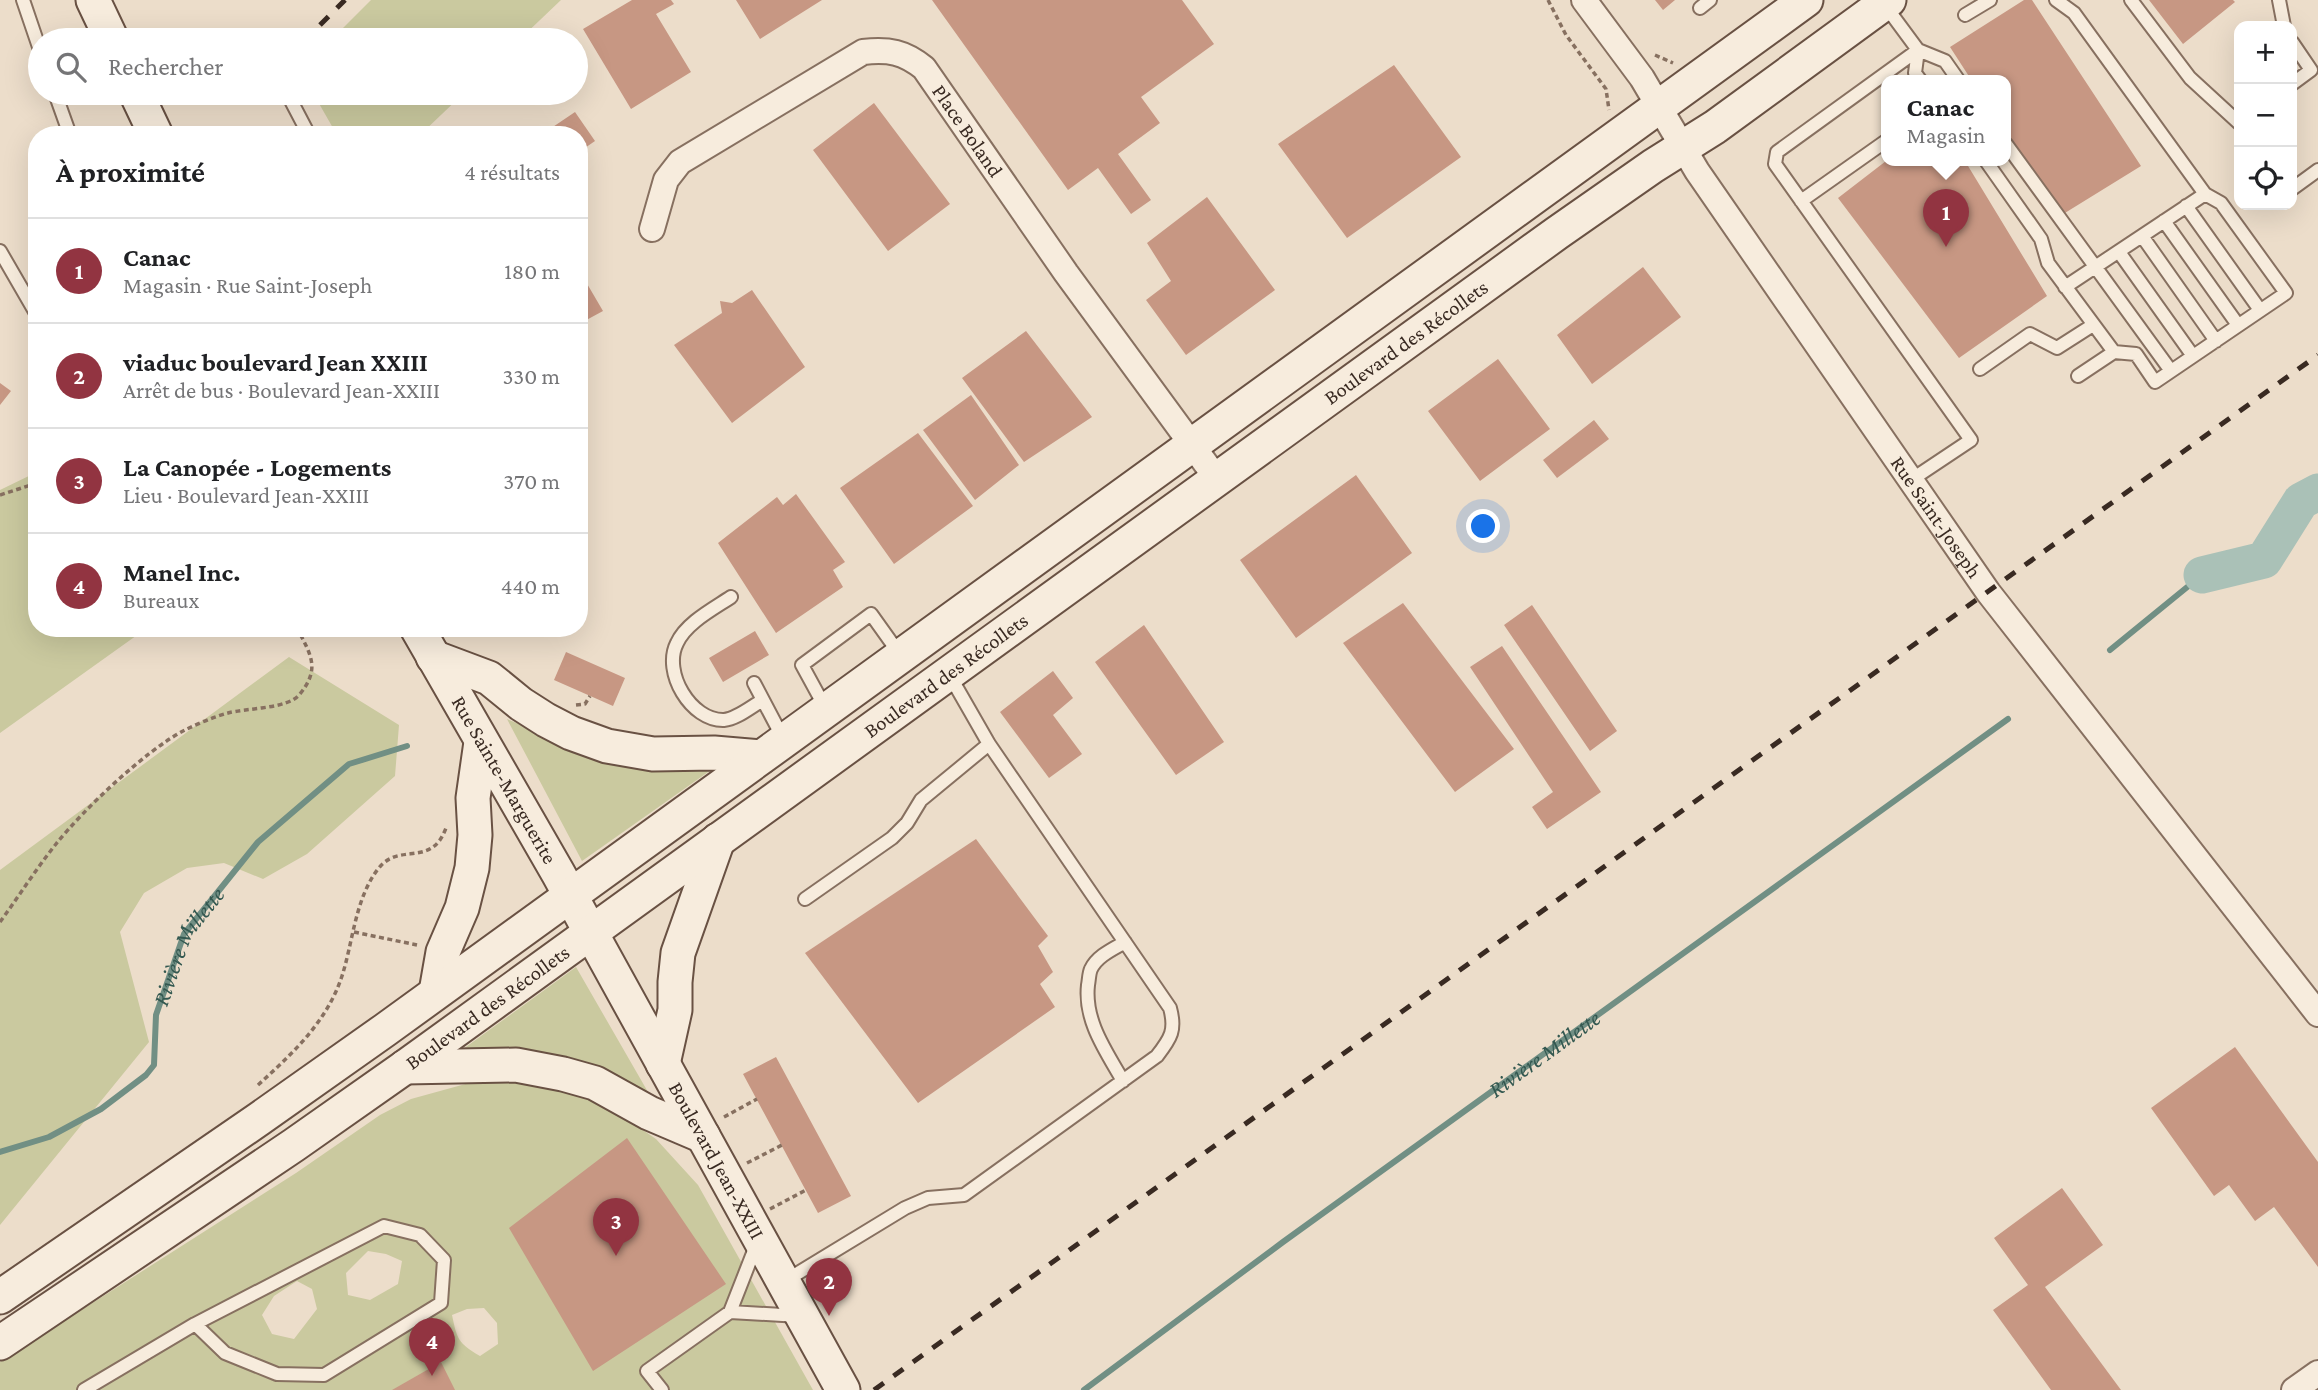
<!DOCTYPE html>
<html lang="fr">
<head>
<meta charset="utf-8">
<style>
	:root { --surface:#fff; --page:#f6f6f6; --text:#202124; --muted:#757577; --line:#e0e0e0; --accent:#923441 }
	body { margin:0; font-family:"Crimson Pro",serif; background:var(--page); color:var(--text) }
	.controls { position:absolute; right:21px; top:21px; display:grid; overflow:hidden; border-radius:14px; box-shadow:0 7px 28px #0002 }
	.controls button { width:63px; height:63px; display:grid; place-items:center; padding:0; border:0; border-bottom:2px solid var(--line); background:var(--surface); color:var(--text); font:35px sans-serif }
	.you { position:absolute; left:1484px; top:527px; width:24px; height:24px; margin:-18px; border:5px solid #fff; border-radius:50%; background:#1a73e8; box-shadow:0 0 0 10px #1a73e833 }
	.badge { display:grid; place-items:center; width:46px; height:46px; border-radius:50%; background:var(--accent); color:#fff; font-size:23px; font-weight:700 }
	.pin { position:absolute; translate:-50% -58px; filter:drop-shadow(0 2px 4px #0008) }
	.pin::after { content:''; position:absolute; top:37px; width:24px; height:21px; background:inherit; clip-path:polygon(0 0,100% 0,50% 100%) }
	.popup { position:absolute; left:1881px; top:75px; width:130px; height:91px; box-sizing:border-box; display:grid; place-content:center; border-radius:14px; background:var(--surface); filter:drop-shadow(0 2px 5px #0005); font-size:23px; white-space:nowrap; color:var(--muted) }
	.popup b { font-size:26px; color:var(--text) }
	.popup::after { content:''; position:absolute; left:50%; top:100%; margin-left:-14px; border:14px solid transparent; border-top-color:var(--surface) }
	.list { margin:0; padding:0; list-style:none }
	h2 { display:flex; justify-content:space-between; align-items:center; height:91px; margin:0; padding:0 28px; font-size:30px }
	h2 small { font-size:23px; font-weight:400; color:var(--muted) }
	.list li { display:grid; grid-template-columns:46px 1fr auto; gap:21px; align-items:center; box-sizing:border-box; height:105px; padding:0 28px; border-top:2px solid var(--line) }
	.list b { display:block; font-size:26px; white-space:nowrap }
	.list p { margin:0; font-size:23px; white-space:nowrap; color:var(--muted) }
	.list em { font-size:23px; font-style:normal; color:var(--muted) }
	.icon { flex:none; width:38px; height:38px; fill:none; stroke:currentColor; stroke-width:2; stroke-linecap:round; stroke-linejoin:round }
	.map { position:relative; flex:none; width:2318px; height:1390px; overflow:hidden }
	.search { position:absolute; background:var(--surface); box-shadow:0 7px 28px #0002; left:28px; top:28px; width:560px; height:77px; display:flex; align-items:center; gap:18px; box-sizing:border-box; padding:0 24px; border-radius:38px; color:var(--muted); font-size:26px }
	.panel { position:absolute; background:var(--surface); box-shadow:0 7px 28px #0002; left:28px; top:126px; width:560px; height:511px; border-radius:28px }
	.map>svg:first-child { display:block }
	.green { fill:#cac99f; fill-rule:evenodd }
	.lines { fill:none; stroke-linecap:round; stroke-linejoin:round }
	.stream { stroke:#718f84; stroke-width:6 }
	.river { stroke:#aac1b7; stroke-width:37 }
	.building { fill:#c79783 }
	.lane-casing { stroke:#877060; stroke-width:16 }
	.street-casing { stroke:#877060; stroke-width:28 }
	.secondary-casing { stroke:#695143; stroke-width:37 }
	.path { stroke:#877060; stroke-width:3.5; stroke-dasharray:5 3.5; stroke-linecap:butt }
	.lane { stroke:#f7ecdd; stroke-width:12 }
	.street { stroke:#f7ecdd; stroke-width:24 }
	.secondary { stroke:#f7ecdd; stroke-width:33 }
	.rail { stroke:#392a22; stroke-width:5; stroke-dasharray:12 12; stroke-linecap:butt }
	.labels { text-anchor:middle; stroke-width:6; stroke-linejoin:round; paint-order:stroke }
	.street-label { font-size:21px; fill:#392a22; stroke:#f4e9d9 }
	.water-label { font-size:23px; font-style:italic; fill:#335850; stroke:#f4e9d9 }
</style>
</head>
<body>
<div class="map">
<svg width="2318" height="1390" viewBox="0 0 2318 1390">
	<rect width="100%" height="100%" fill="#ecddca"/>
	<path class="green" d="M371 0H561L519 40H331Z
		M313 93H464L420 135H337Z
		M37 472V628H147L0 733V490Z
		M289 657 399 725 395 776 307 854 263 879 224 863 187 868 144 893 120 932 149 1042 0 1225V870Z
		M507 719 609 761 711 770 582 861Z
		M576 967 652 1099 459 1052Z
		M525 1081 566 1089 615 1111 656 1139 698 1185 813 1390H0V1362L296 1173 380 1115 411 1099 469 1083ZM368 1251 386 1254 402 1261 398 1284 370 1300 348 1295 346 1273ZM297 1281 312 1289 317 1309 294 1339 272 1334 262 1315 274 1296ZM484 1308 497 1323 498 1344 480 1356C458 1343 457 1339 452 1315L467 1309Z"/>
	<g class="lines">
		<g class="stream">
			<path d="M2110 650 2202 575"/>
			<path id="s1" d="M0 1152 49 1137 101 1109 146 1075 154 1065 156 1015 184 934 258 842 349 764 407 746"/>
			<path id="s2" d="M1084 1390 1283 1242 2008 719"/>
		</g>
		<path class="river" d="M2202 575 2264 560 2301 501 2318 492"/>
	</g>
	<path class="building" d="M632 0H671L674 4 656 14 691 72 631 109 583 29Z
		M736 0H822L760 39Z
		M932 0H1182L1214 44 1141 97 1160 123 1118 154 1151 200 1131 214 1098 168 1068 190Z
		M1655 0H1675L1663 10Z
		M2024 0H2032L2141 166 2060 216 2006 132V81H1972L1950 47Z
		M2149 0H2233L2235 2 2183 44Z
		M1394 65 1461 157 1347 238 1278 144Z
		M874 103 950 204 888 251 813 150Z
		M575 112 595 141 579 152V135H541Z
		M1886 161H1965L2047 296 1959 358 1838 198Z
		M1207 197 1275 290 1186 355 1146 300 1171 281 1147 243Z
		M1643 267 1681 317 1592 384 1557 335Z
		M579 270 603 311 579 324Z
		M752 290 805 367 732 423 674 345 722 313 720 301 732 303Z
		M1026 331 1092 417 1024 462 962 378Z
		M1498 359 1550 429 1480 481 1428 411Z
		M0 383 11 391 0 405Z
		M971 395 1019 465 975 500 923 430Z
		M1594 420 1609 439 1557 478 1543 460Z
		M918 433 973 506 894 564 840 488Z
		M1356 475 1412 553 1296 638 1240 560Z
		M796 494 845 562 833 570 843 587 776 633 718 543 777 497 783 505Z
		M1403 603 1514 749 1455 792 1343 643Z
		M1532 605 1617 731 1590 751 1504 625Z
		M1144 625 1224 742 1176 775 1095 662Z
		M755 631 769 655 723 682 709 658Z
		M1502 646 1601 792 1547 829 1532 807 1553 792 1470 667Z
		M566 652 625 678 613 706 554 680Z
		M1053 671 1073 698 1053 715 1082 754 1049 778 1000 712Z
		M976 839 1048 936 1038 946 1053 972 1040 984 1055 1007 918 1103 805 953Z
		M2235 1047 2318 1162V1267L2274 1207 2255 1221 2229 1185 2214 1196 2151 1108Z
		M776 1057 851 1196 818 1213 743 1074Z
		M627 1138 726 1284 593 1371 509 1228Z
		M2062 1188 2103 1245 2045 1287 2121 1390H2051L1993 1310 2028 1285 1994 1238Z
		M441 1362 455 1390H392Z"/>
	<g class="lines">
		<defs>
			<path id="lane" d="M23 0 40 50
				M2056 0 2074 13 2205 194 2065 287
				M2131 0 2190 78 2239 123
				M2279 0 2284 26
				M1884 4 1918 50 1777 152 1775 164 1971 440 1911 480
				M1700 8 1710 0
				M1965 15 1990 0
				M2292 42 2311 70 2292 84
				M1921 81 1915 73 1918 50 1945 61 1959 81
				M55 93 70 135
				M287 93 309 135
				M2006 144 2171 371
				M1986 161 2041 239 2048 263 2114 352 2136 354 2155 382 2286 293 2221 203 2205 194
				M2292 189 2318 170
				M1801 201 1886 141
				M2186 206 2260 310
				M2164 221 2238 325
				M2142 236 2216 341
				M0 251 37 315
				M2119 252 2193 356
				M1980 369 2030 334 2057 348 2093 325
				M2078 376 2114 352
				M731 597C713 609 686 623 677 643 662 672 691 721 724 720 737 719 752 706 763 700
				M754 683 784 740
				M826 709 802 665 871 614 901 656
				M805 899 892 838 907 823 921 800 989 744
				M1123 1081C1106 1051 1084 1021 1088 985 1089 980 1089 973 1091 969 1097 956 1113 949 1125 942
				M785 1281 905 1208 928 1198 964 1195 1157 1056C1171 1038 1176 1030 1170 1008L989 744 950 676
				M730 1312 799 1316
				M84 1390 195 1324 384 1226 420 1235 444 1260 441 1303 324 1375 277 1374 225 1353 195 1324
				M662 1390 647 1371 730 1312 757 1243"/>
			<g id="street">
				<path id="s3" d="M1584 0 1642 78 1697 171 1988 592 2318 1014"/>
				<path id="s4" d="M652 229 666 180 680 162 863 52C889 49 904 52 924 68L1066 273 1217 479"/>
				<path d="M2294 1390 2318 1373"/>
			</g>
			<g id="secondary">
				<path d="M93 0 112 40"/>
				<path d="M136 93 156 135"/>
				<path id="s5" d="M417 628 558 873 843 1390"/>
				<path d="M433 657 489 678 521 704 546 720 571 733 607 746 653 754 714 753 761 757"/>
				<path d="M436 992 443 952 462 908 472 868 475 835 473 798 481 742"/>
				<path d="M663 1064 675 1010V982L678 953 718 840"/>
				<path d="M405 1067 516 1065 563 1074 595 1083 649 1113 703 1136"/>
				<path d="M0 1297 259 1119 385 1030 1806 0"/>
				<path id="s6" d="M0 1343 294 1145 405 1067 1557 233 1653 166 1715 127 1889 0"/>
			</g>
		</defs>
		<use href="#lane" class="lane-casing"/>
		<use href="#street" class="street-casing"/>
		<use href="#secondary" class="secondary-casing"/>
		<path class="path" d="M1548 0 1566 35 1606 89 1609 110
			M1655 55 1673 63
			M0 495 37 483
			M576 705 585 704 590 696
			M0 922C19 896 36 869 56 844 84 809 144 752 183 731 197 724 213 717 228 713 246 708 287 709 299 695 321 669 311 655 297 628
			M354 932 417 945
			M258 1085C292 1054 327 1022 342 976 353 942 355 899 378 869 399 841 431 869 446 828
			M724 1117 757 1099
			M747 1163 782 1145
			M770 1209 806 1190"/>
		<use href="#lane" class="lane"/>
		<use href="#street" class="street"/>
		<use href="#secondary" class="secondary"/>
		<path class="rail" d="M320 25 345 0
			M874 1390 2318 355"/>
	</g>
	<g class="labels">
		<g class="street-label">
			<text dy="7" stroke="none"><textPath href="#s4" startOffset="429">Place Boland</textPath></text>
			<text dy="7" stroke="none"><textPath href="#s6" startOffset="1726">Boulevard des Récollets</textPath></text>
			<text dy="7" stroke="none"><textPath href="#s3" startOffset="626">Rue Saint-Joseph</textPath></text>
			<text dy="7" stroke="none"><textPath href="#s6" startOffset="1158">Boulevard des Récollets</textPath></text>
			<text dy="7" stroke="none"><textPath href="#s5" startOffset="175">Rue Sainte-Marguerite</textPath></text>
			<text dy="7" stroke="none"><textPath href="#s6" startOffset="592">Boulevard des Récollets</textPath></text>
			<text dy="7" stroke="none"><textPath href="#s5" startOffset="611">Boulevard Jean-XXIII</textPath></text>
		</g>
		<g class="water-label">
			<text dy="8" stroke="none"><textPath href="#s1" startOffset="306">Rivière Millette</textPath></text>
			<text dy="8" stroke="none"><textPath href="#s2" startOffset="570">Rivière Millette</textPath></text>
		</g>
	</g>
</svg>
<div class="controls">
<button>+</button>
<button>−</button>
<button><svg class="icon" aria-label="locate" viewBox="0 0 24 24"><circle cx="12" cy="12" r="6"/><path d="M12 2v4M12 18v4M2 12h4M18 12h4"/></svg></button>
</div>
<div class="you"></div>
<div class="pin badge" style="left:1946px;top:247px">1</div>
<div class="popup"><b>Canac</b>Magasin</div>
<div class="pin badge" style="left:829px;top:1316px">2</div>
<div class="pin badge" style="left:616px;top:1256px">3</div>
<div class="pin badge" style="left:432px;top:1376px">4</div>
<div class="search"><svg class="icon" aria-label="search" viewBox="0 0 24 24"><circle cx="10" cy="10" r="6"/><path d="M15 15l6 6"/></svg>Rechercher</div>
<section class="panel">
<h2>À proximité<small>4 résultats</small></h2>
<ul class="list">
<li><span class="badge">1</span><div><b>Canac</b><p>Magasin · Rue Saint-Joseph</p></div><em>180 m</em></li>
<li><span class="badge">2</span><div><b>viaduc boulevard Jean XXIII</b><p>Arrêt de bus · Boulevard Jean-XXIII</p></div><em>330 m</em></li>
<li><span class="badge">3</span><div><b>La Canopée - Logements</b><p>Lieu · Boulevard Jean-XXIII</p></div><em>370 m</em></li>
<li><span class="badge">4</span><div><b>Manel Inc.</b><p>Bureaux</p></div><em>440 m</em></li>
</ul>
</section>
</div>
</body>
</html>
